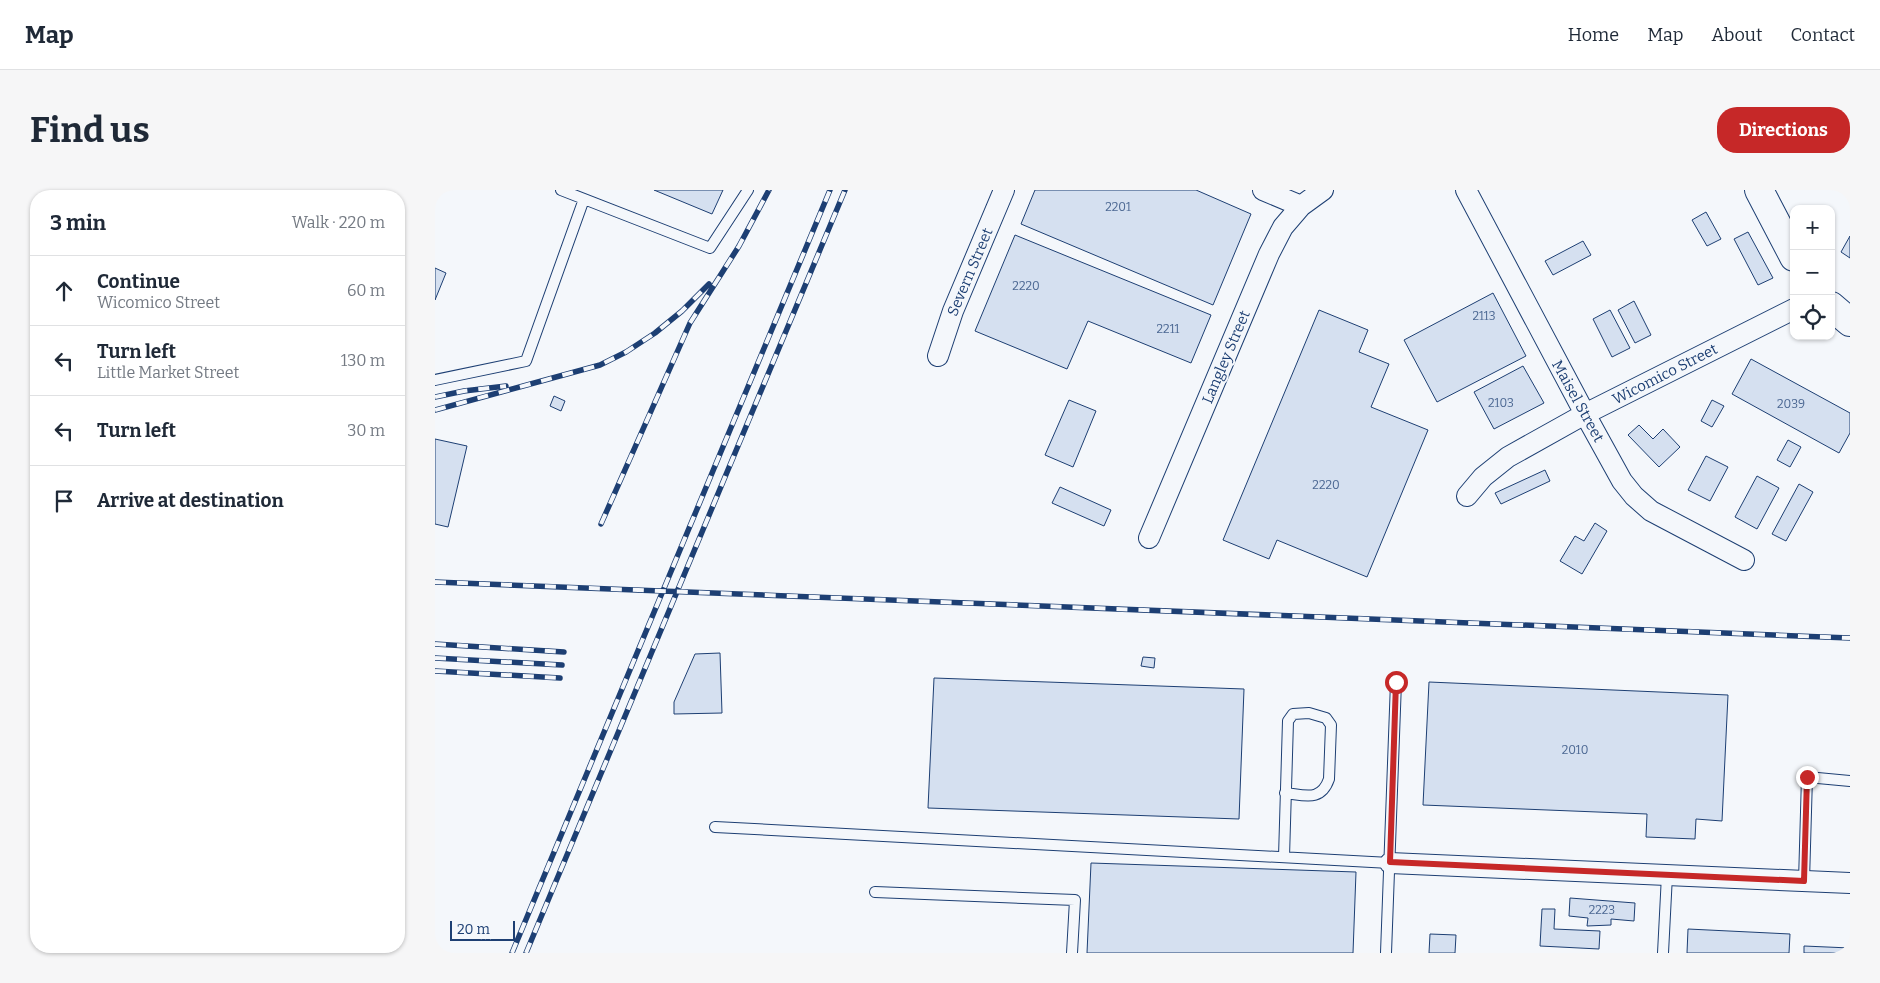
<!DOCTYPE html>
<html lang="en">
<head>
<meta charset="utf-8">
<style>
	:root { --surface:#fff; --page:#f6f6f7; --text:#1f2937; --muted:#747a83; --line:#e0e1e3; --accent:#c62828 }
	body { margin:0; font-family:Bitter,serif; background:var(--page); color:var(--text) }
	.controls { position:absolute; right:15px; top:15px; display:grid; overflow:hidden; border-radius:10px; box-shadow:0 1px 4px #0004 }
	.controls button { width:45px; height:45px; display:grid; place-items:center; padding:0; border:0; border-bottom:1px solid var(--line); background:var(--surface); color:var(--text); font:25px sans-serif }
	.scale { position:absolute; left:15px; bottom:12px; width:65px; box-sizing:border-box; padding-left:5px; border:2px solid #1d3f73; border-top:0; font-size:14px; line-height:18px; white-space:nowrap; color:#1d3f73; -webkit-text-stroke:4px #f4f7fb; paint-order:stroke }
	.stop { position:absolute; width:15px; height:15px; margin:-11px; border:4px solid #c62828; border-radius:50%; background:#fff }
	.stop.end { background:#c62828; border-color:#fff; box-shadow:0 1px 5px #0008 }
	.list { margin:0; padding:0; list-style:none }
	h2 { display:flex; justify-content:space-between; align-items:center; height:65px; margin:0; padding:0 20px; font-size:21px }
	h2 small { font-size:16px; font-weight:400; color:var(--muted) }
	.list li { display:grid; grid-template-columns:32px 1fr auto; gap:15px; align-items:center; box-sizing:border-box; height:70px; padding:0 20px; border-top:1px solid var(--line) }
	.list b { display:block; font-size:19px; white-space:nowrap }
	.list p { margin:0; font-size:16px; white-space:nowrap; color:var(--muted) }
	.list em { font-size:16px; font-style:normal; color:var(--muted) }
	.icon { flex:none; width:28px; height:28px; fill:none; stroke:currentColor; stroke-width:2; stroke-linecap:round; stroke-linejoin:round }
	.map { position:relative; flex:none; width:1415px; height:763px; overflow:hidden; border-radius:20px }
	header { display:flex; align-items:center; gap:30px; box-sizing:border-box; height:70px; padding:0 25px; background:var(--surface); border-bottom:1px solid var(--line) }
	header strong { font-size:24px }
	nav { display:flex; gap:28px; margin-inline-start:auto; font-size:18px }
	.intro { display:flex; align-items:center; justify-content:space-between; box-sizing:border-box; height:120px; padding:0 30px }
	h1 { margin:0; font-size:35px }
	.button { padding:12px 22px; border-radius:20px; background:var(--accent); color:#fff; font-size:18px; font-weight:700 }
	main { display:flex; gap:30px; padding:0 30px }
	aside { flex:1; background:var(--surface); border-radius:20px; box-shadow:0 1px 4px #0004 }
	.map>svg:first-child { display:block }
	.building { fill:#d5e0f0; stroke:#1d3f73 }
	.lines { fill:none; stroke-linecap:round; stroke-linejoin:round }
	.lane-casing { stroke:#1d3f73; stroke-width:12 }
	.street-casing { stroke:#1d3f73; stroke-width:22 }
	.secondary-casing { stroke:#1d3f73; stroke-width:30 }
	.lane { stroke:#f4f7fb; stroke-width:10 }
	.street { stroke:#f4f7fb; stroke-width:20 }
	.secondary { stroke:#f4f7fb; stroke-width:28 }
	.rail-casing { stroke:#1d3f73; stroke-width:5.5 }
	.rail { stroke:#f4f7fb; stroke-width:4; stroke-dasharray:11; stroke-linecap:butt }
	.route { stroke:#c62828; stroke-width:6 }
	.labels { text-anchor:middle; stroke-width:4; stroke-linejoin:round; paint-order:stroke }
	.number-label { font-size:12px; fill:#4b6792 }
	.street-label { font-size:15px; fill:#1d3f73; stroke:#f4f7fb }
</style>
</head>
<body>
<header>
<strong>Map</strong>
<nav><a>Home</a><a>Map</a><a>About</a><a>Contact</a></nav>
</header>
<div class="intro"><h1>Find us</h1><a class="button">Directions</a></div>
<main>
<aside>
<h2>3 min<small>Walk · 220 m</small></h2>
<ul class="list">
<li><svg class="icon" aria-label="ahead" viewBox="0 0 24 24"><path d="M12 20V5M6 11l6-6 6 6"/></svg><div><b>Continue</b><p>Wicomico Street</p></div><em>60 m</em></li>
<li><svg class="icon" aria-label="left" viewBox="0 0 24 24"><path d="M17 20v-9H6M10 6l-5 5 5 5"/></svg><div><b>Turn left</b><p>Little Market Street</p></div><em>130 m</em></li>
<li><svg class="icon" aria-label="left" viewBox="0 0 24 24"><path d="M17 20v-9H6M10 6l-5 5 5 5"/></svg><div><b>Turn left</b></div><em>30 m</em></li>
<li><svg class="icon" aria-label="arrive" viewBox="0 0 24 24"><path d="M6 21V4h12l-3 4 3 4H6"/></svg><div><b>Arrive at destination</b></div></li>
</ul>
</aside>
<div class="map">
<svg width="1415" height="763" viewBox="0 0 1415 763">
	<rect width="100%" height="100%" fill="#f4f7fb"/>
	<path class="building" d="M219 0H288L277 24Z
		M600 0H761L816 24 778 115 586 34Z
		M1271 22 1286 49 1272 56 1257 30Z
		M1313 42 1338 88 1323 95 1299 49Z
		M580 45 776 125 756 173 653 131 632 179 540 141Z
		M1415 46V68L1406 62Z
		M1148 51 1156 65 1118 85 1110 71Z
		M0 78 11 83 0 110Z
		M1058 103 1091 166 1002 212 969 150Z
		M1199 111 1216 145 1200 153 1183 120Z
		M884 120 933 140 924 162 954 174 936 217 993 240 932 387 842 350 834 369 788 350Z
		M1175 120 1195 158 1177 167 1158 129Z
		M1316 169 1415 223V243L1404 263 1297 204Z
		M1088 176 1109 213 1059 239 1039 202Z
		M119 206 130 211 126 221 115 216Z
		M634 210 661 221 638 277 610 265Z
		M1277 210 1289 216 1277 237 1266 231Z
		M1204 235 1218 249 1228 239 1245 257 1224 277 1193 245Z
		M0 249 32 256 13 337 0 334Z
		M1353 250 1366 257 1355 277 1342 270Z
		M1271 266 1293 277 1275 311 1253 300Z
		M1110 280 1115 291 1066 314 1060 303Z
		M1322 286 1344 298 1322 339 1300 327Z
		M1364 294 1378 302 1351 351 1337 344Z
		M625 297 676 320 669 336 617 313Z
		M1160 333 1172 341 1147 384 1125 371 1140 346 1149 351Z
		M285 463 287 523 239 524V512L260 464Z
		M708 467 720 468 719 478 706 476Z
		M499 488 809 499 804 629 493 618Z
		M994 492 1293 505 1287 631 1261 629 1260 649 1211 647 1212 624 988 615Z
		M656 673 921 682 918 763H652Z
		M1135 708 1200 713 1199 731 1176 729V735L1152 736 1153 728 1134 726Z
		M1107 719H1120L1119 739 1165 741 1164 759 1105 756Z
		M1253 739 1355 744 1354 763H1252Z
		M995 744 1021 745 1020 763H994Z
		M1369 756 1415 758V763H1369Z"/>
	<g class="lines">
		<defs>
			<path id="lane" d="M126 0 275 58 313 0
				M0 190 91 171 149 9
				M280 637 955 673
				M849 667 853 531 858 524 874 523 891 528 896 535 894 589C886 612 870 605 850 603
				M1369 691 1372 587 1415 591
				M440 702 640 710 637 763
				M951 763 961 492
				M1228 763 1232 685"/>
			<path id="street" d="M828 0 866 16
				M1031 0 1150 224 1187 291 1199 306 1216 321 1309 370
				M503 166 518 121 569 0
				M1032 306 1048 287 1073 267 1150 224 1359 119
				M714 348 834 64 848 37 866 16 888 0
				M955 673 1415 693"/>
			<path id="secondary" d="M1324 0 1359 67
				M1396 116 1415 132"/>
		</defs>
		<use href="#lane" class="lane-casing"/>
		<use href="#street" class="street-casing"/>
		<use href="#secondary" class="secondary-casing"/>
		<use href="#lane" class="lane"/>
		<use href="#street" class="street"/>
		<use href="#secondary" class="secondary"/>
		<defs>
			<path id="rail" d="M0 207 29 201 71 196
				M0 220 165 175 191 162 220 143 247 121 274 94
				M166 334 255 133 304 56 334 0
				M0 392 1415 448
				M0 454 129 462
				M0 468 127 475
				M0 481 125 488
				M77 763 395 0
				M91 763 410 0"/>
		</defs>
		<use href="#rail" class="rail-casing"/>
		<use href="#rail" class="rail"/>
	</g>
	<g class="lines">
		<path class="route" d="M961 492 955 672 1369 691 1372 587"/>
	</g>
	<g class="labels">
		<g class="number-label">
			<text x="683" y="21">2201</text>
			<text x="591" y="100">2220</text>
			<text x="1049" y="130">2113</text>
			<text x="733" y="143">2211</text>
			<text x="1066" y="217">2103</text>
			<text x="1356" y="218">2039</text>
			<text x="891" y="299">2220</text>
			<text x="1140" y="564">2010</text>
			<text x="1167" y="724">2223</text>
		</g>
		<g class="street-label">
			<text transform="translate(535 82) rotate(-67)" y="5">Severn Street</text>
			<text transform="translate(791 167) rotate(-67)" y="5">Langley Street</text>
			<text transform="translate(1230 184) rotate(-27)" y="5">Wicomico Street</text>
			<text transform="translate(1143 211) rotate(61)" y="5">Maisel Street</text>
		</g>
	</g>
</svg>
<div class="controls">
<button>+</button>
<button>−</button>
<button><svg class="icon" aria-label="locate" viewBox="0 0 24 24"><circle cx="12" cy="12" r="6"/><path d="M12 2v4M12 18v4M2 12h4M18 12h4"/></svg></button>
</div>
<div class="scale">20 m</div>
<div class="stop" style="left:961px;top:492px"></div>
<div class="stop end" style="left:1372px;top:587px"></div>
</div>
</main>
</body>
</html>
